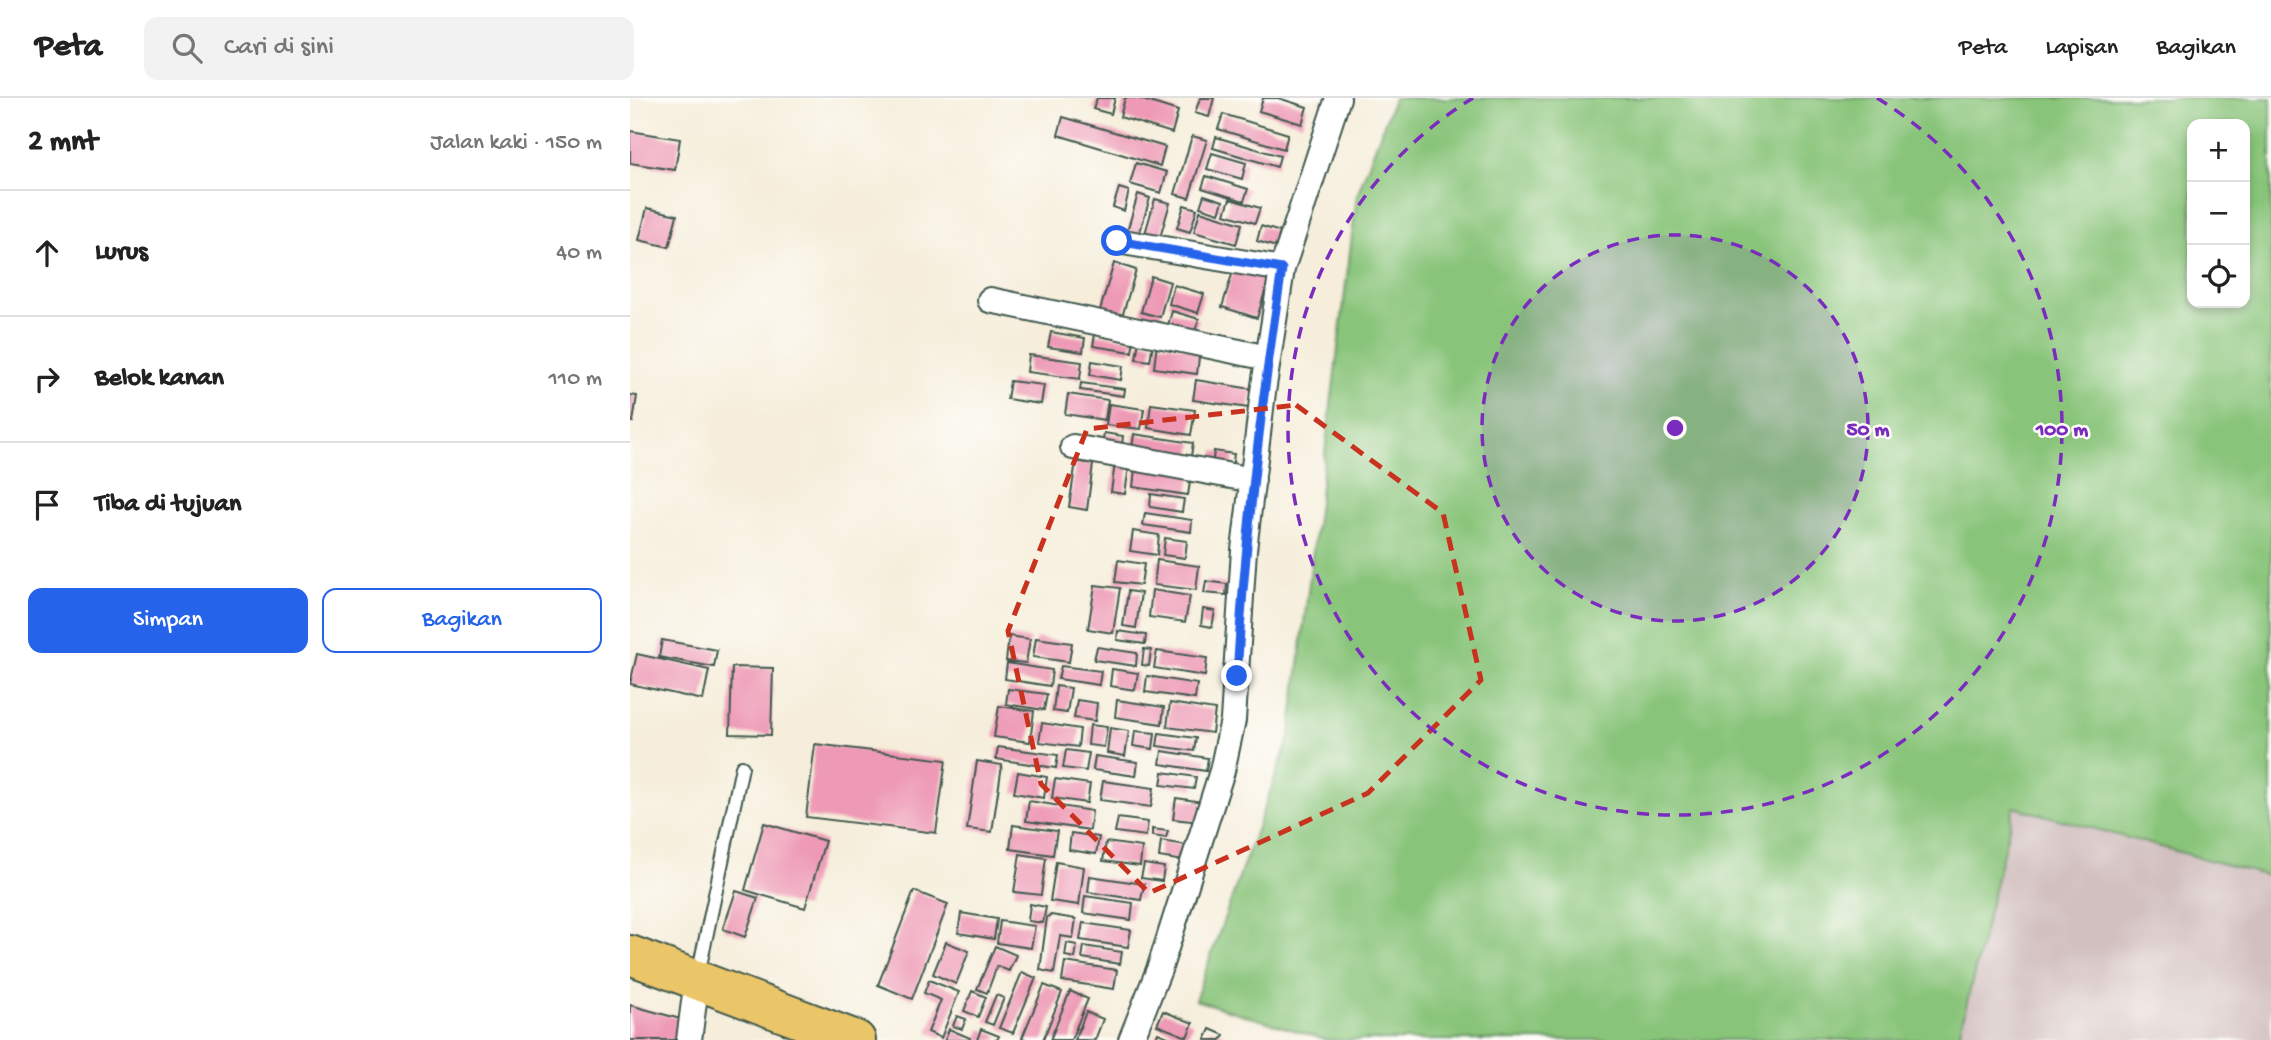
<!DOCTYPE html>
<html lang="id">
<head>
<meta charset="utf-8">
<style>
	:root { --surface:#fff; --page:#f2f2f2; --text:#222; --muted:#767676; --line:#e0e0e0; --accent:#2563eb }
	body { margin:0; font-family:"Gochi Hand",sans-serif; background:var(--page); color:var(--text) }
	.controls { position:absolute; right:21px; top:21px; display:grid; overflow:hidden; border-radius:14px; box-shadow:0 4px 10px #0003 }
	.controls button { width:63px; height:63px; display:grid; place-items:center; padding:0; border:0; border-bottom:2px solid var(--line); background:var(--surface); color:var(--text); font:35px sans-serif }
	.stop { position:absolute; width:21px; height:21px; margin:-16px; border:5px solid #2563eb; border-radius:50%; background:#fff }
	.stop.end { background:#2563eb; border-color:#fff; box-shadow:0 2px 7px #0008 }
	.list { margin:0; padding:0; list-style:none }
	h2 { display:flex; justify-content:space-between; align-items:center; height:91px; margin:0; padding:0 28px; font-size:30px }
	h2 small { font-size:23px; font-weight:400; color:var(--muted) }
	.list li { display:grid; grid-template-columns:46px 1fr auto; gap:21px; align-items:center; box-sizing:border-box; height:126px; padding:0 28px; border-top:2px solid var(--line) }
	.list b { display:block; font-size:26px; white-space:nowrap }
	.list em { font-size:23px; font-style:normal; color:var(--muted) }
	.actions { display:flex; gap:14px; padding:21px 28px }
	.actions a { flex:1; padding:16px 0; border:2px solid var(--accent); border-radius:14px; text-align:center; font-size:24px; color:var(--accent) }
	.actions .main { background:var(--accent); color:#fff }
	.icon { flex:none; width:38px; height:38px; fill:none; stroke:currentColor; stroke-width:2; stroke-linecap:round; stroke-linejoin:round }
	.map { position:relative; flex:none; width:1641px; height:942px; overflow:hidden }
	header { display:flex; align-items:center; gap:42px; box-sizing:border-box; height:98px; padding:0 35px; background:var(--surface); border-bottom:2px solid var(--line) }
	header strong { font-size:33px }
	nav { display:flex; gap:38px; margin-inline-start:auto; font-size:24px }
	.search { width:490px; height:63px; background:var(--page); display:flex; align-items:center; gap:18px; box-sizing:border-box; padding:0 24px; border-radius:14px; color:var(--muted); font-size:26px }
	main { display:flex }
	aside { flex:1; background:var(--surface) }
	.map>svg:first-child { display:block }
	.industrial { fill:#d2bfc0 }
	.green { fill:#88c479; stroke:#548056; stroke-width:2; fill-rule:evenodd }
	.building { fill:#ee9ab6 }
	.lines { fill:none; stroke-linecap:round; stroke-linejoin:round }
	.lane-casing { stroke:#3f584d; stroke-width:16 }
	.street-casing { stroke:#3f584d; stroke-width:28 }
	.primary-casing { stroke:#3f584d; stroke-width:42 }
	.lane { stroke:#fff; stroke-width:12 }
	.street { stroke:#fff; stroke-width:24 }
	.primary { stroke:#ebc669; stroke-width:38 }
	.route { stroke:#2563eb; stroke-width:9 }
	.marked { fill:none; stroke:#c8321e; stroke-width:5; stroke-dasharray:14 9; stroke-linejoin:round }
	.ring { fill:none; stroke:#7b2cbf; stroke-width:3.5; stroke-dasharray:12 9 }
	.centre { fill:#7b2cbf; stroke:#fdfcf7; stroke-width:3.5 }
	.ring-label { font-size:21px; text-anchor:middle; font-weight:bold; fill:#7b2cbf; stroke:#fdfcf7; stroke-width:5; stroke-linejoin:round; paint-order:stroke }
</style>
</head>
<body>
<header>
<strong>Peta</strong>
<div class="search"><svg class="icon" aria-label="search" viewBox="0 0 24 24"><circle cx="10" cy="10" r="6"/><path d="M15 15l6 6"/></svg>Cari di sini</div>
<nav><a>Peta</a><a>Lapisan</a><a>Bagikan</a></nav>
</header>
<main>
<aside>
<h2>2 mnt<small>Jalan kaki · 150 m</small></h2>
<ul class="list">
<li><svg class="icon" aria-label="ahead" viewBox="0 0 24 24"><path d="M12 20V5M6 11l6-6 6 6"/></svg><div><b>Lurus</b></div><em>40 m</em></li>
<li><svg class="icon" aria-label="right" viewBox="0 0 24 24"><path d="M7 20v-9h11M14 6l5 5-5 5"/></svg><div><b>Belok kanan</b></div><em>110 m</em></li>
<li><svg class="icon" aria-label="arrive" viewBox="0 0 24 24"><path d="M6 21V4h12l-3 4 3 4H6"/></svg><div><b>Tiba di tujuan</b></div></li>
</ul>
<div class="actions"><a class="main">Simpan</a><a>Bagikan</a></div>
</aside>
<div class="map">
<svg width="1641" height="942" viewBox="0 0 1641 942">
	<rect width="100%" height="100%" fill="#fdfcf7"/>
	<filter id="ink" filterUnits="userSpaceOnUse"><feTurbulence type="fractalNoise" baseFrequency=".0143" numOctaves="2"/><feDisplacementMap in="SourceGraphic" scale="14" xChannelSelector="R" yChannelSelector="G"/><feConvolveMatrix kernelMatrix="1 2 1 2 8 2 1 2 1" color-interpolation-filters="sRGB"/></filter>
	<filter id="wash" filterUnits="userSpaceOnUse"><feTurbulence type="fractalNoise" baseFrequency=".00686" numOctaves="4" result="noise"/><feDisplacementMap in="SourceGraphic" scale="28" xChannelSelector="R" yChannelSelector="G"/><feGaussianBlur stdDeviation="1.57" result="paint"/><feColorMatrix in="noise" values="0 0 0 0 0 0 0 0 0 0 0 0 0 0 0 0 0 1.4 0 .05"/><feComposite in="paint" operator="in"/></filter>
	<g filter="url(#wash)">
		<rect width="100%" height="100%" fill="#f6eedb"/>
		<path class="industrial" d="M1384 709 1641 779V942H1328Z"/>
		<path class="green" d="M764 0H1641V779L1384 709 1328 942H696L565 902 660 638 727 97ZM1562 26H1615V205H1562Z"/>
		<g id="blocks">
			<path class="building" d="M467 0H485L481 16 463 11Z
				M495 0H507L548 13 542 35 490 19Z
				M570 0H584L579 19 565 15Z
				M633 0H648L677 9 672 26 629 13Z
				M593 16 658 36 654 51 588 31Z
				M433 19 535 49 530 68 428 37Z
				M0 33 50 41 45 72 0 65Z
				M562 38 577 42 559 100 545 96Z
				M586 39 650 58 647 69 583 50Z
				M582 55 616 65 612 81 577 71Z
				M506 65 537 74 531 95 500 86Z
				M576 78 618 91 614 103 572 90Z
				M489 90 499 93 494 113 483 109Z
				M508 96 520 100 508 140 496 137Z
				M574 97 593 103 589 115 570 109Z
				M525 101 540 105 529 143 514 139Z
				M600 101 630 110 625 125 595 116Z
				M554 107 567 111 560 134 547 130Z
				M17 110 47 117 39 149 9 142Z
				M570 113 612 126 606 146 564 134Z
				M631 128 650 134 646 149 627 143Z
				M484 165 506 172 492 219 470 212Z
				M604 170 639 180 627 220 592 209Z
				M521 178 540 184 530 219 511 214Z
				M544 187 574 196 568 215 539 206Z
				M542 213 569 221 563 239 537 231Z
				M421 234 455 240 453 254 418 249Z
				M465 236 504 241 502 254 463 248Z
				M509 243 523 245 520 263 506 261Z
				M527 245 570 251 567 276 524 270Z
				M399 257 452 264 450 281 397 274Z
				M462 263 493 268 491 282 460 277Z
				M566 282 622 291 619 310 563 302Z
				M380 283 414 287 411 306 377 301Z
				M451 285 495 291 494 298 450 292Z
				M438 296 478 302 475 322 435 316Z
				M0 297 7 298 3 324H0Z
				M479 306 514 311 511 331 476 327Z
				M521 306 565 312 561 337 518 330Z
				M474 335 493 338 491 355 471 352Z
				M504 336 563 345 560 365 501 357Z
				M584 353 604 356 602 371 582 369Z
				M446 363 463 366 457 412 439 409Z
				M506 363 562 371 558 397 503 389Z
				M485 365 499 368 495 396 481 394Z
				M521 396 554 401 552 414 520 409Z
				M515 415 562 422 561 434 513 427Z
				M503 433 529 437 527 457 500 453Z
				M535 440 557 443 555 460 533 457Z
				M488 462 514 466 511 487 485 484Z
				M527 462 569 468 566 492 524 487Z
				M576 483 597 486 596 497 574 495Z
				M465 487 490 490 483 535 458 531Z
				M522 492 560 498 555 524 519 519Z
				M498 493 511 495 506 530 493 528Z
				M573 511 585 513 582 529 571 527Z
				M488 533 516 537 515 546 487 542Z
				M379 538 400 541 396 565 376 563Z
				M406 540 442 545 439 564 403 559Z
				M32 542 87 552 84 569 29 559Z
				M467 549 507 555 506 568 464 562Z
				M514 551 521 552 519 568 512 567Z
				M527 553 577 560 575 578 524 570Z
				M7 556 79 572 73 602 0 586Z
				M377 565 422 572 420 588 375 581Z
				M431 568 471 573 469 587 428 581Z
				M102 569 143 570 141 637 100 636Z
				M482 571 508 575 505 592 480 588Z
				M517 578 567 586 565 601 515 594Z
				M426 588 441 590 437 615 423 613Z
				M378 591 417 596 414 612 376 606Z
				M447 602 467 605 465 623 444 620Z
				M487 602 534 609 532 626 485 619Z
				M540 605 585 612 582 635 537 629Z
				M369 608 404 613 400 644 364 639Z
				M412 625 450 631 448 649 409 644Z
				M460 627 477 629 474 649 458 647Z
				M480 630 499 633 495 658 477 655Z
				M505 633 525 635 523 651 503 648Z
				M529 635 566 640 564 653 527 648Z
				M185 646 316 662 306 735 176 719Z
				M368 649 428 657 426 670 366 661Z
				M436 652 459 655 456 673 433 670Z
				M532 653 578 660 576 673 530 666Z
				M465 658 508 664 506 678 463 672Z
				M347 663 372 667 362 734 337 731Z
				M388 674 417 679 414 700 384 695Z
				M533 674 566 679 564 691 531 687Z
				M425 681 460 686 457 705 422 700Z
				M473 683 524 690 521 709 470 702Z
				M546 700 573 704 570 724 543 721Z
				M399 703 462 713 460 732 396 723Z
				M488 720 518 724 516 738 485 734Z
				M134 725 195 743 175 810 115 792Z
				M383 727 427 733 423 757 380 751Z
				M522 731 538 733 536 740 522 738Z
				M441 735 469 739 466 756 439 752Z
				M531 743 556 747 554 763 529 759Z
				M476 744 512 749 510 768 473 763Z
				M390 756 416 760 411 797 384 794Z
				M426 764 454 769 449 807 420 803Z
				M514 766 534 769 532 783 511 780Z
				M460 778 514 786 511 802 458 794Z
				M106 793 128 800 115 839 93 831Z
				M284 793 318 806 282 901 248 887Z
				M455 798 503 805 501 822 453 815Z
				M400 806 416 809 413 825 398 823Z
				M331 815 367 821 364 841 328 835Z
				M421 817 446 821 443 840 430 838 424 875 410 872 417 819Z
				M370 823 405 828 401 850 367 845Z
				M453 825 501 832 498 849 450 842Z
				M316 844 339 853 326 886 303 876Z
				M437 845 447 847 445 860 435 858Z
				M365 848 386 857 379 873 367 868 357 895 347 891Z
				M454 848 492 854 490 866 452 860Z
				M435 864 487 872 484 891 432 883Z
				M392 874 406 880 383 935 369 930Z
				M299 882 329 894 311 940 298 934 311 902 294 895Z
				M414 887 432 894 413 942H397L392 940Z
				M342 893 356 899 348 919 334 913Z
				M440 893 458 901 441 942H420Z
				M366 897 374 900 363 927 355 924Z
				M0 907 54 922 49 942H0Z
				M533 913 563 925 557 939 527 927Z
				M456 914 473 921 465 942H445Z
				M327 918 336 921 332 931 323 928Z
				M319 931 340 940 339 942H315Z
				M351 931 369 938 367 942H347Z
				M580 931 594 937 591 942H575Z
				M528 935 545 942H525Z"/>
		</g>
	</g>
	<g filter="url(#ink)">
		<use href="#blocks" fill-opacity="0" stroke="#3f584d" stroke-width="2"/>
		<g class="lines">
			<defs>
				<path id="lane" d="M68 877 112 669"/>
				<path id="street" d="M487 143 652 171
					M360 202 638 260
					M443 349 623 382
					M59 942 67 881
					M501 942 530 869 592 673 603 622 614 452 633 294 652 171 708 0"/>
				<path id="primary" d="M0 857 226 942"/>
			</defs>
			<use href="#lane" class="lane-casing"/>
			<use href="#street" class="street-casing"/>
			<use href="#primary" class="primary-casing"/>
			<use href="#lane" class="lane"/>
			<use href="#street" class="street"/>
			<use href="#primary" class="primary"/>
		</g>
	</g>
	<g class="lines" filter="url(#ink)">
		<path class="route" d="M487 143 652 171C631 306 615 441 607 578"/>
	</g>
	<path class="marked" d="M666 307 813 415 851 582 738 695 519 795 411 686 378 533 457 331Z"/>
	<circle cx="1045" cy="330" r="193" fill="#7b2cbf" fill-opacity=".12"/>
	<g class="ring">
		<circle cx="1045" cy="330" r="193"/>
		<path d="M1247 0A387 387 0 1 1 843 0"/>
	</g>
	<circle cx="1045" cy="330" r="10" class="centre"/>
	<g class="ring-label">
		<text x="1238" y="337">50 m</text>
		<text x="1432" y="337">100 m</text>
	</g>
</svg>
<div class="controls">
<button>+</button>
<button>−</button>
<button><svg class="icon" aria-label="locate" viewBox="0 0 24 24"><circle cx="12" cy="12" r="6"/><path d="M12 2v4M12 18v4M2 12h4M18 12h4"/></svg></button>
</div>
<div class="stop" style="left:487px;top:143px"></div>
<div class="stop end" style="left:607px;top:578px"></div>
</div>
</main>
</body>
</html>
